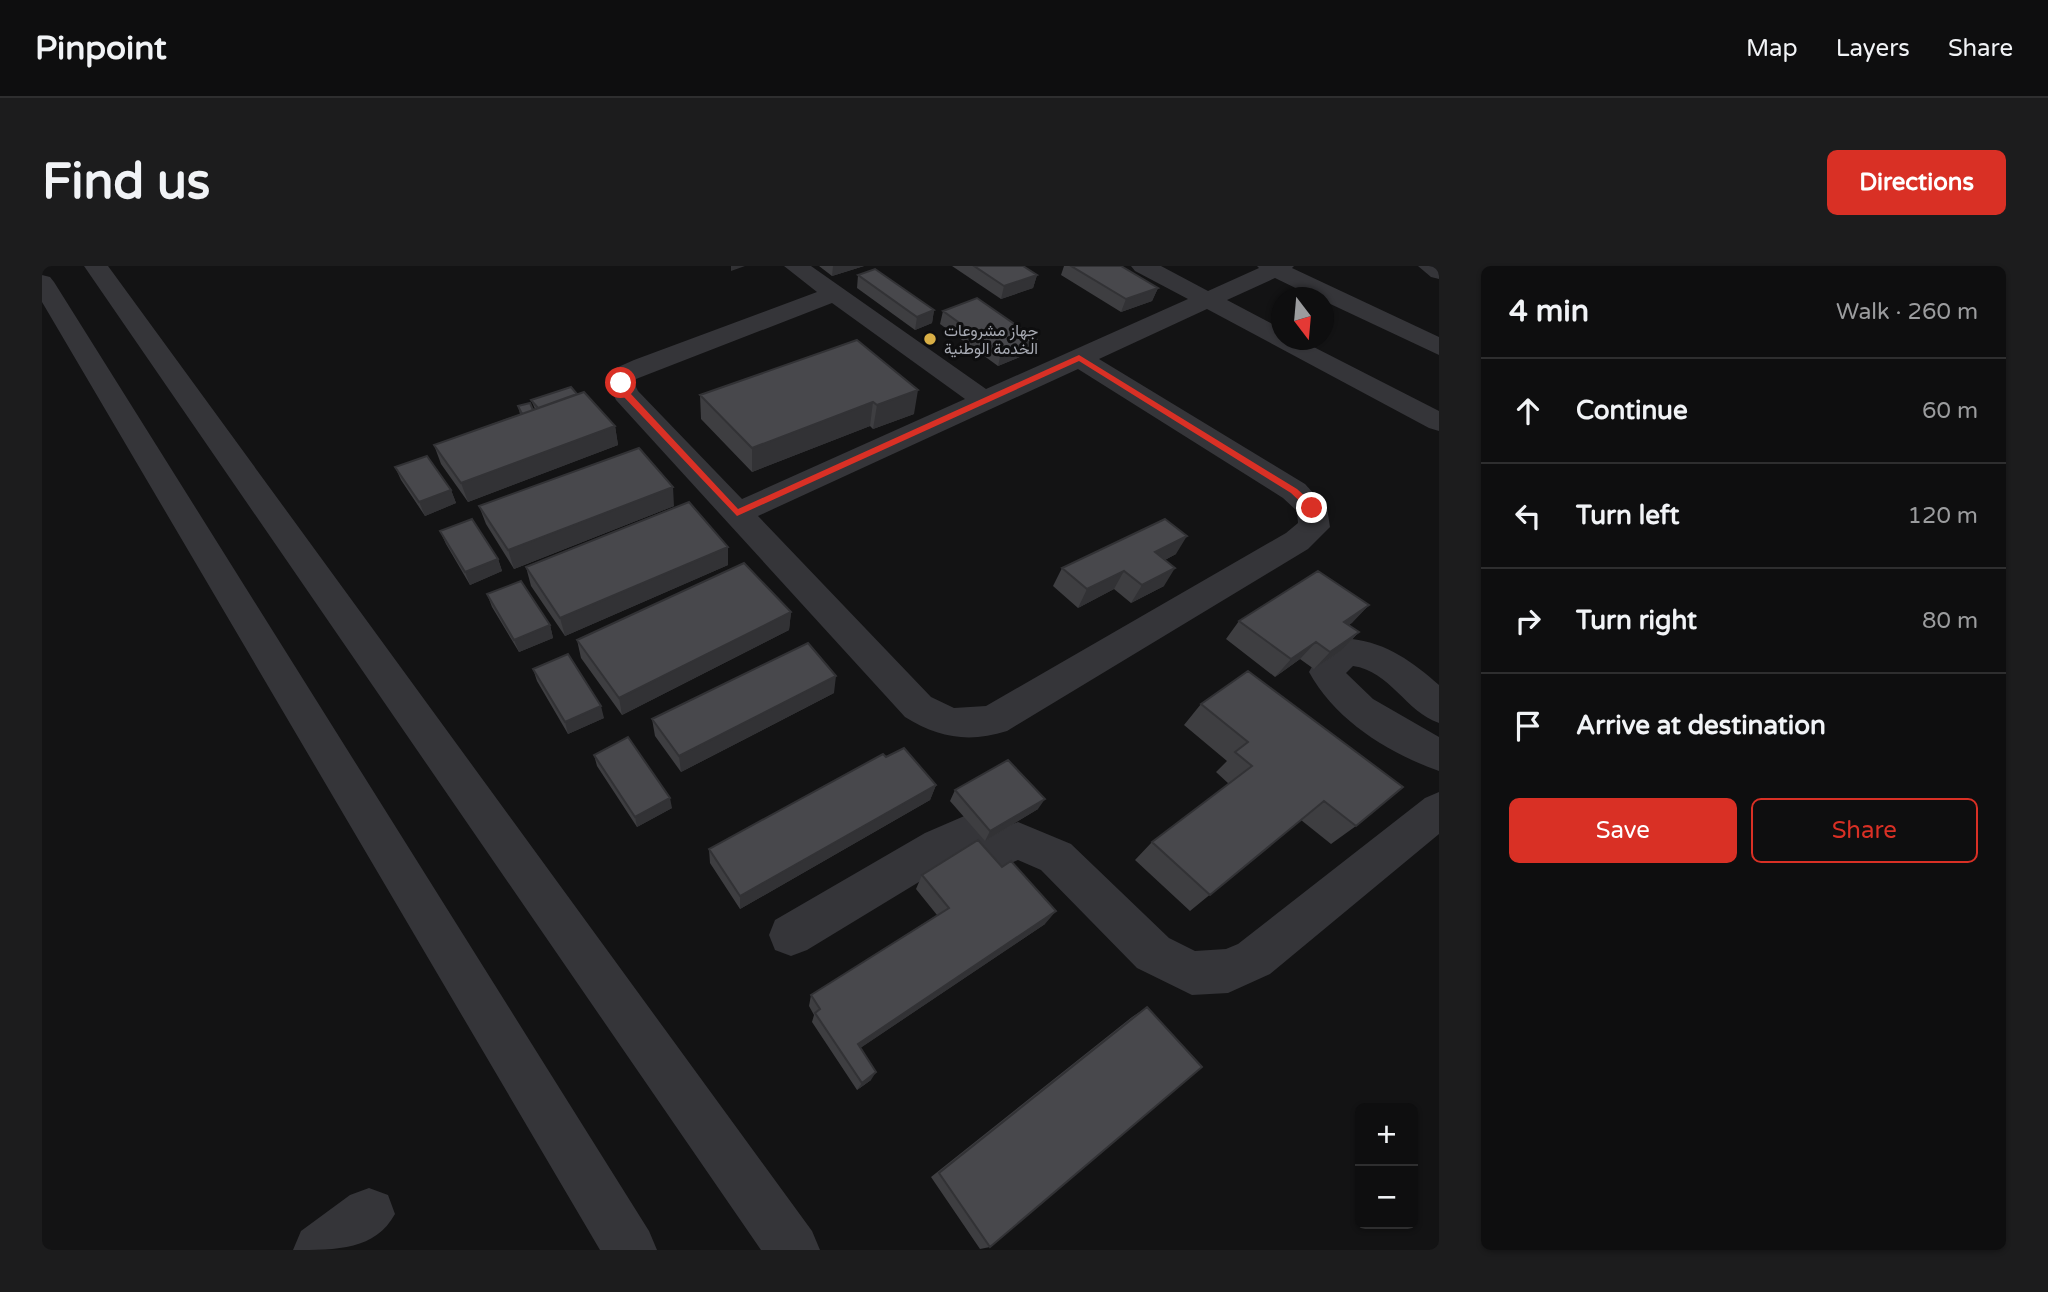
<!DOCTYPE html>
<html lang="en">
<head>
<meta charset="utf-8">
<style>
	:root { --surface:#0e0e0f; --page:#1c1c1d; --text:#f1f3f6; --muted:#9b9c9e; --line:#2e2e2f; --accent:#d93025 }
	body { margin:0; font-family:"Varela Round",Vazirmatn,sans-serif; background:var(--page); color:var(--text) }
	.controls { position:absolute; right:21px; bottom:21px; display:grid; overflow:hidden; border-radius:10px; box-shadow:0 2px 5px #0004 }
	.controls button { width:63px; height:63px; display:grid; place-items:center; padding:0; border:0; border-bottom:2px solid var(--line); background:var(--surface); color:var(--text); font:35px sans-serif }
	.compass { position:absolute; left:1229px; top:21px; width:63px; height:63px; border-radius:50%; background:var(--surface); box-shadow:0 2px 5px #0004; rotate:164deg }
	.stop { position:absolute; width:21px; height:21px; margin:-16px; border:5px solid #d93025; border-radius:50%; background:#fff }
	.stop.end { background:#d93025; border-color:#fff; box-shadow:0 2px 7px #0008 }
	.list { margin:0; padding:0; list-style:none }
	h2 { display:flex; justify-content:space-between; align-items:center; height:91px; margin:0; padding:0 28px; font-size:30px }
	h2 small { font-size:23px; font-weight:400; color:var(--muted) }
	.list li { display:grid; grid-template-columns:46px 1fr auto; gap:21px; align-items:center; box-sizing:border-box; height:105px; padding:0 28px; border-top:2px solid var(--line) }
	.list b { display:block; font-size:26px; white-space:nowrap }
	.list em { font-size:23px; font-style:normal; color:var(--muted) }
	.actions { display:flex; gap:14px; padding:21px 28px }
	.actions a { flex:1; padding:16px 0; border:2px solid var(--accent); border-radius:10px; text-align:center; font-size:24px; color:var(--accent) }
	.actions .main { background:var(--accent); color:#fff }
	.icon { flex:none; width:38px; height:38px; fill:none; stroke:currentColor; stroke-width:2; stroke-linecap:round; stroke-linejoin:round }
	.map { position:relative; flex:none; width:1397px; height:984px; overflow:hidden; border-radius:10px }
	header { display:flex; align-items:center; gap:42px; box-sizing:border-box; height:98px; padding:0 35px; background:var(--surface); border-bottom:2px solid var(--line) }
	header strong { font-size:33px }
	nav { display:flex; gap:38px; margin-inline-start:auto; font-size:24px }
	.intro { display:flex; align-items:center; justify-content:space-between; box-sizing:border-box; height:168px; padding:0 42px }
	h1 { margin:0; font-size:49px }
	.button { padding:18px 32px; border-radius:10px; background:var(--accent); color:#fff; font-size:24px; font-weight:700 }
	main { display:flex; gap:42px; padding:0 42px }
	aside { flex:1; background:var(--surface); border-radius:10px; box-shadow:0 2px 5px #0004 }
	.map>svg:first-child { display:block }
	.lines { fill:none; stroke-linecap:round; stroke-linejoin:round }
	.minor { fill:#353539; fill-rule:evenodd }
	.wall { fill:#3e3e41 }
	.shaded-wall { fill:#323235 }
	.building { fill:#48484c; stroke:#323235; stroke-width:2 }
	.route { fill:#d93025 }
	.poi-dot { fill:#d9af46; stroke:#0e0e0f; stroke-width:2.5 }
	.labels { text-anchor:middle; stroke-width:6; stroke-linejoin:round; paint-order:stroke }
	.far-poi-label { font-size:16px; fill:#a7aab3; stroke:#0e0e0f; text-anchor:start }
</style>
</head>
<body>
<header>
<strong>Pinpoint</strong>
<nav><a>Map</a><a>Layers</a><a>Share</a></nav>
</header>
<div class="intro"><h1>Find us</h1><a class="button">Directions</a></div>
<main>
<div class="map">
<svg width="1397" height="984" viewBox="0 0 1397 984">
	<rect width="100%" height="100%" fill="#131314"/>
	<g class="lines">
		<path class="minor" d="M42 0H66L770 965 778 984H719Z
			M742 0H769L944 123 1146 33 1093 5 1089 0H1119L1166 25 1217 2 1215 0H1252L1250 2 1397 71V89L1282 35V32H1274L1233 12 1185 34 1240 63V74H1258L1397 145V165L1387 162 1165 43 1057 93 1263 218 1285 242 1288 261 1266 283 965 465C927 477 897 472 863 451L574 134 566 117 574 102 592 94 775 26ZM790 37 923 133 700 233 596 125 592 117 594 113ZM1036 103 1241 232 1255 245 1256 257 1244 267 944 440 912 442 889 431 716 250Z
			M1376 0H1397V13L1389 11Z
			M0 9 8 11 12 16 607 965 615 984H558L0 36Z
			M1310 373C1345 377 1371 396 1397 419V457C1364 446 1348 405 1311 400L1304 407 1331 433 1397 471V505C1346 487 1293 454 1267 406 1278 386 1288 380 1310 373Z
			M1397 526V568L1228 708 1186 727 1150 729 1095 702 999 604 976 594 950 605 935 599 923 588 765 684 749 690 733 684 727 669 733 654 883 567 927 548 941 553 954 564 976 556 1029 578 1127 672 1153 685 1184 683 1196 678 1383 532Z
			M327 922 346 929 353 948C333 984 296 984 251 984L259 965 308 929Z"/>
	</g>
	<path class="wall" d="M777 0H822L790 10Z
		M910 0H981L995 9 991 22 959 33Z
		M1022 0H1079L1116 22 1110 35 1079 46 1019 9Z
		M816 9 892 44 890 57 873 64 815 22Z
		M901 45 994 73 990 86 956 100 898 58Z
		M815 74 872 148 831 163 828 160 710 206 659 153 658 129Z
		M535 128 573 160 576 179 426 236 399 198 392 179 478 148 476 140 493 143 489 134Z
		M353 201 409 224 414 237 383 250 359 214Z
		M437 240H632L472 303 444 258Z
		M398 265 456 293 460 305 428 319 404 278Z
		M1134 288 1123 294 1122 320 1089 337 1072 323 1036 342 1011 320 1020 302Z
		M686 299 523 370 489 320 484 301Z
		M445 328 508 359 511 372 477 386 450 341Z
		M1327 339 1307 359 1317 366 1300 384 1272 403 1258 393 1233 411 1184 373 1197 355Z
		M749 346 747 364 580 449 539 392 535 374Z
		M491 403 562 452 526 468 495 415Z
		M792 427 639 506 613 470 610 453Z
		M1159 438 1314 560 1289 578 1259 554 1148 645 1093 594 1110 576 1187 518 1174 506 1185 495 1142 459Z
		M552 489 630 542 595 561 555 500Z
		M844 491 894 519 888 534 698 643 668 597 667 583Z
		M913 524 996 543 943 575 908 535Z
		M880 609 1003 658 818 782 829 814 815 824 770 756 772 749 767 740 769 729 895 649 874 623Z
		M1105 741 948 981 938 983 889 911 1090 751Z"/>
	<path class="shaded-wall" d="M689 0H703L689 5Z
		M791 0H822L790 10Z
		M995 9 991 22 959 33 962 20Z
		M1116 22 1110 35 1079 46 1084 33Z
		M892 44 890 57 873 64 875 51Z
		M994 73 990 86 956 100 959 87Z
		M876 124 872 148 831 163 835 139Z
		M831 136 828 160 710 206V182Z
		M573 160 576 179 426 236 419 217Z
		M631 221 632 240 472 303 466 284Z
		M409 224 414 237 383 250 377 236Z
		M1145 270 1134 288 1103 304 1113 286Z
		M686 281V299L523 370 518 352Z
		M456 293 460 305 428 319 423 306Z
		M1133 302 1122 320 1089 337 1100 319Z
		M1082 305 1072 323 1036 342 1045 323Z
		M1327 339 1310 357 1286 374 1302 356Z
		M749 346 747 364 580 449 577 432Z
		M508 359 511 372 477 386 472 374Z
		M1317 366 1300 384 1272 403 1288 386Z
		M1274 376 1258 393 1233 411 1249 393Z
		M794 410 792 427 639 506 637 490Z
		M559 440 562 452 526 468 523 456Z
		M894 519 888 534 698 643V630Z
		M628 532 630 542 595 561 593 551Z
		M1003 533 996 543 943 575 948 565Z
		M1014 645 1003 658 811 787 816 778Z
		M834 806 829 814 815 824 820 817Z"/>
	<path class="building" d="M932 0H981L995 9 962 20Z
		M1029 0H1079L1116 22 1084 33Z
		M833 3 892 44 875 51 816 9Z
		M935 32 994 73 959 87 901 45Z
		M815 74 876 124 835 139 831 136 710 182 658 129Z
		M529 121 535 128 496 142 489 134Z
		M542 126 573 160 419 217 392 179Z
		M488 137 491 144 480 148 476 140Z
		M597 182 631 221 466 284 437 240Z
		M385 190 409 224 377 236 353 201Z
		M647 236 686 281 518 352 484 301Z
		M430 253 456 293 423 306 398 265Z
		M1123 253 1145 270 1113 286 1133 302 1100 319 1082 305 1045 323 1020 302Z
		M702 297 749 346 577 432 535 374Z
		M1276 305 1327 339 1302 356 1317 366 1288 386 1274 376 1249 393 1197 355Z
		M479 315 508 359 472 374 445 328Z
		M766 377 794 410 637 490 610 453Z
		M526 388 559 440 523 456 491 403Z
		M1206 405 1361 521 1314 560 1282 535 1168 629 1110 576 1210 500 1193 486 1206 476 1159 438Z
		M586 471 628 532 593 551 552 489Z
		M862 482 894 519 698 630 667 583 841 488 844 491Z
		M966 494 1003 533 948 565 913 524Z
		M936 574 960 601 969 595 1014 645 816 778 834 806 820 817 773 747 778 743 769 729 907 642 880 609Z
		M1105 741 1160 801 948 981 897 907Z"/>
	<path class="route" d="M1037 89 1255 223 1274 240V244H1267L1249 227 1037 95 695 250 581 130 575 117 582 116 588 127 696 243Z"/>
	<circle class="poi-dot" cx="888" cy="73" r="7"/>
	<g class="labels">
		<g class="far-poi-label">
			<text x="902" y="70">جهاز مشروعات<tspan x="902" dy="18">الخدمة الوطنية</tspan></text>
		</g>
	</g>
</svg>
<div class="controls">
<button>+</button>
<button>−</button>
</div>
<svg class="compass" viewBox="-18 -18 36 36"><path d="M0-13l5 13h-10z" fill="#e53935"/><path d="M0 13l5-13h-10z" fill="#9b9c9e"/></svg>
<div class="stop" style="left:579px;top:117px"></div>
<div class="stop end" style="left:1270px;top:242px"></div>
</div>
<aside>
<h2>4 min<small>Walk · 260 m</small></h2>
<ul class="list">
<li><svg class="icon" aria-label="ahead" viewBox="0 0 24 24"><path d="M12 20V5M6 11l6-6 6 6"/></svg><div><b>Continue</b></div><em>60 m</em></li>
<li><svg class="icon" aria-label="left" viewBox="0 0 24 24"><path d="M17 20v-9H6M10 6l-5 5 5 5"/></svg><div><b>Turn left</b></div><em>120 m</em></li>
<li><svg class="icon" aria-label="right" viewBox="0 0 24 24"><path d="M7 20v-9h11M14 6l5 5-5 5"/></svg><div><b>Turn right</b></div><em>80 m</em></li>
<li><svg class="icon" aria-label="arrive" viewBox="0 0 24 24"><path d="M6 21V4h12l-3 4 3 4H6"/></svg><div><b>Arrive at destination</b></div></li>
</ul>
<div class="actions"><a class="main">Save</a><a>Share</a></div>
</aside>
</main>
</body>
</html>
